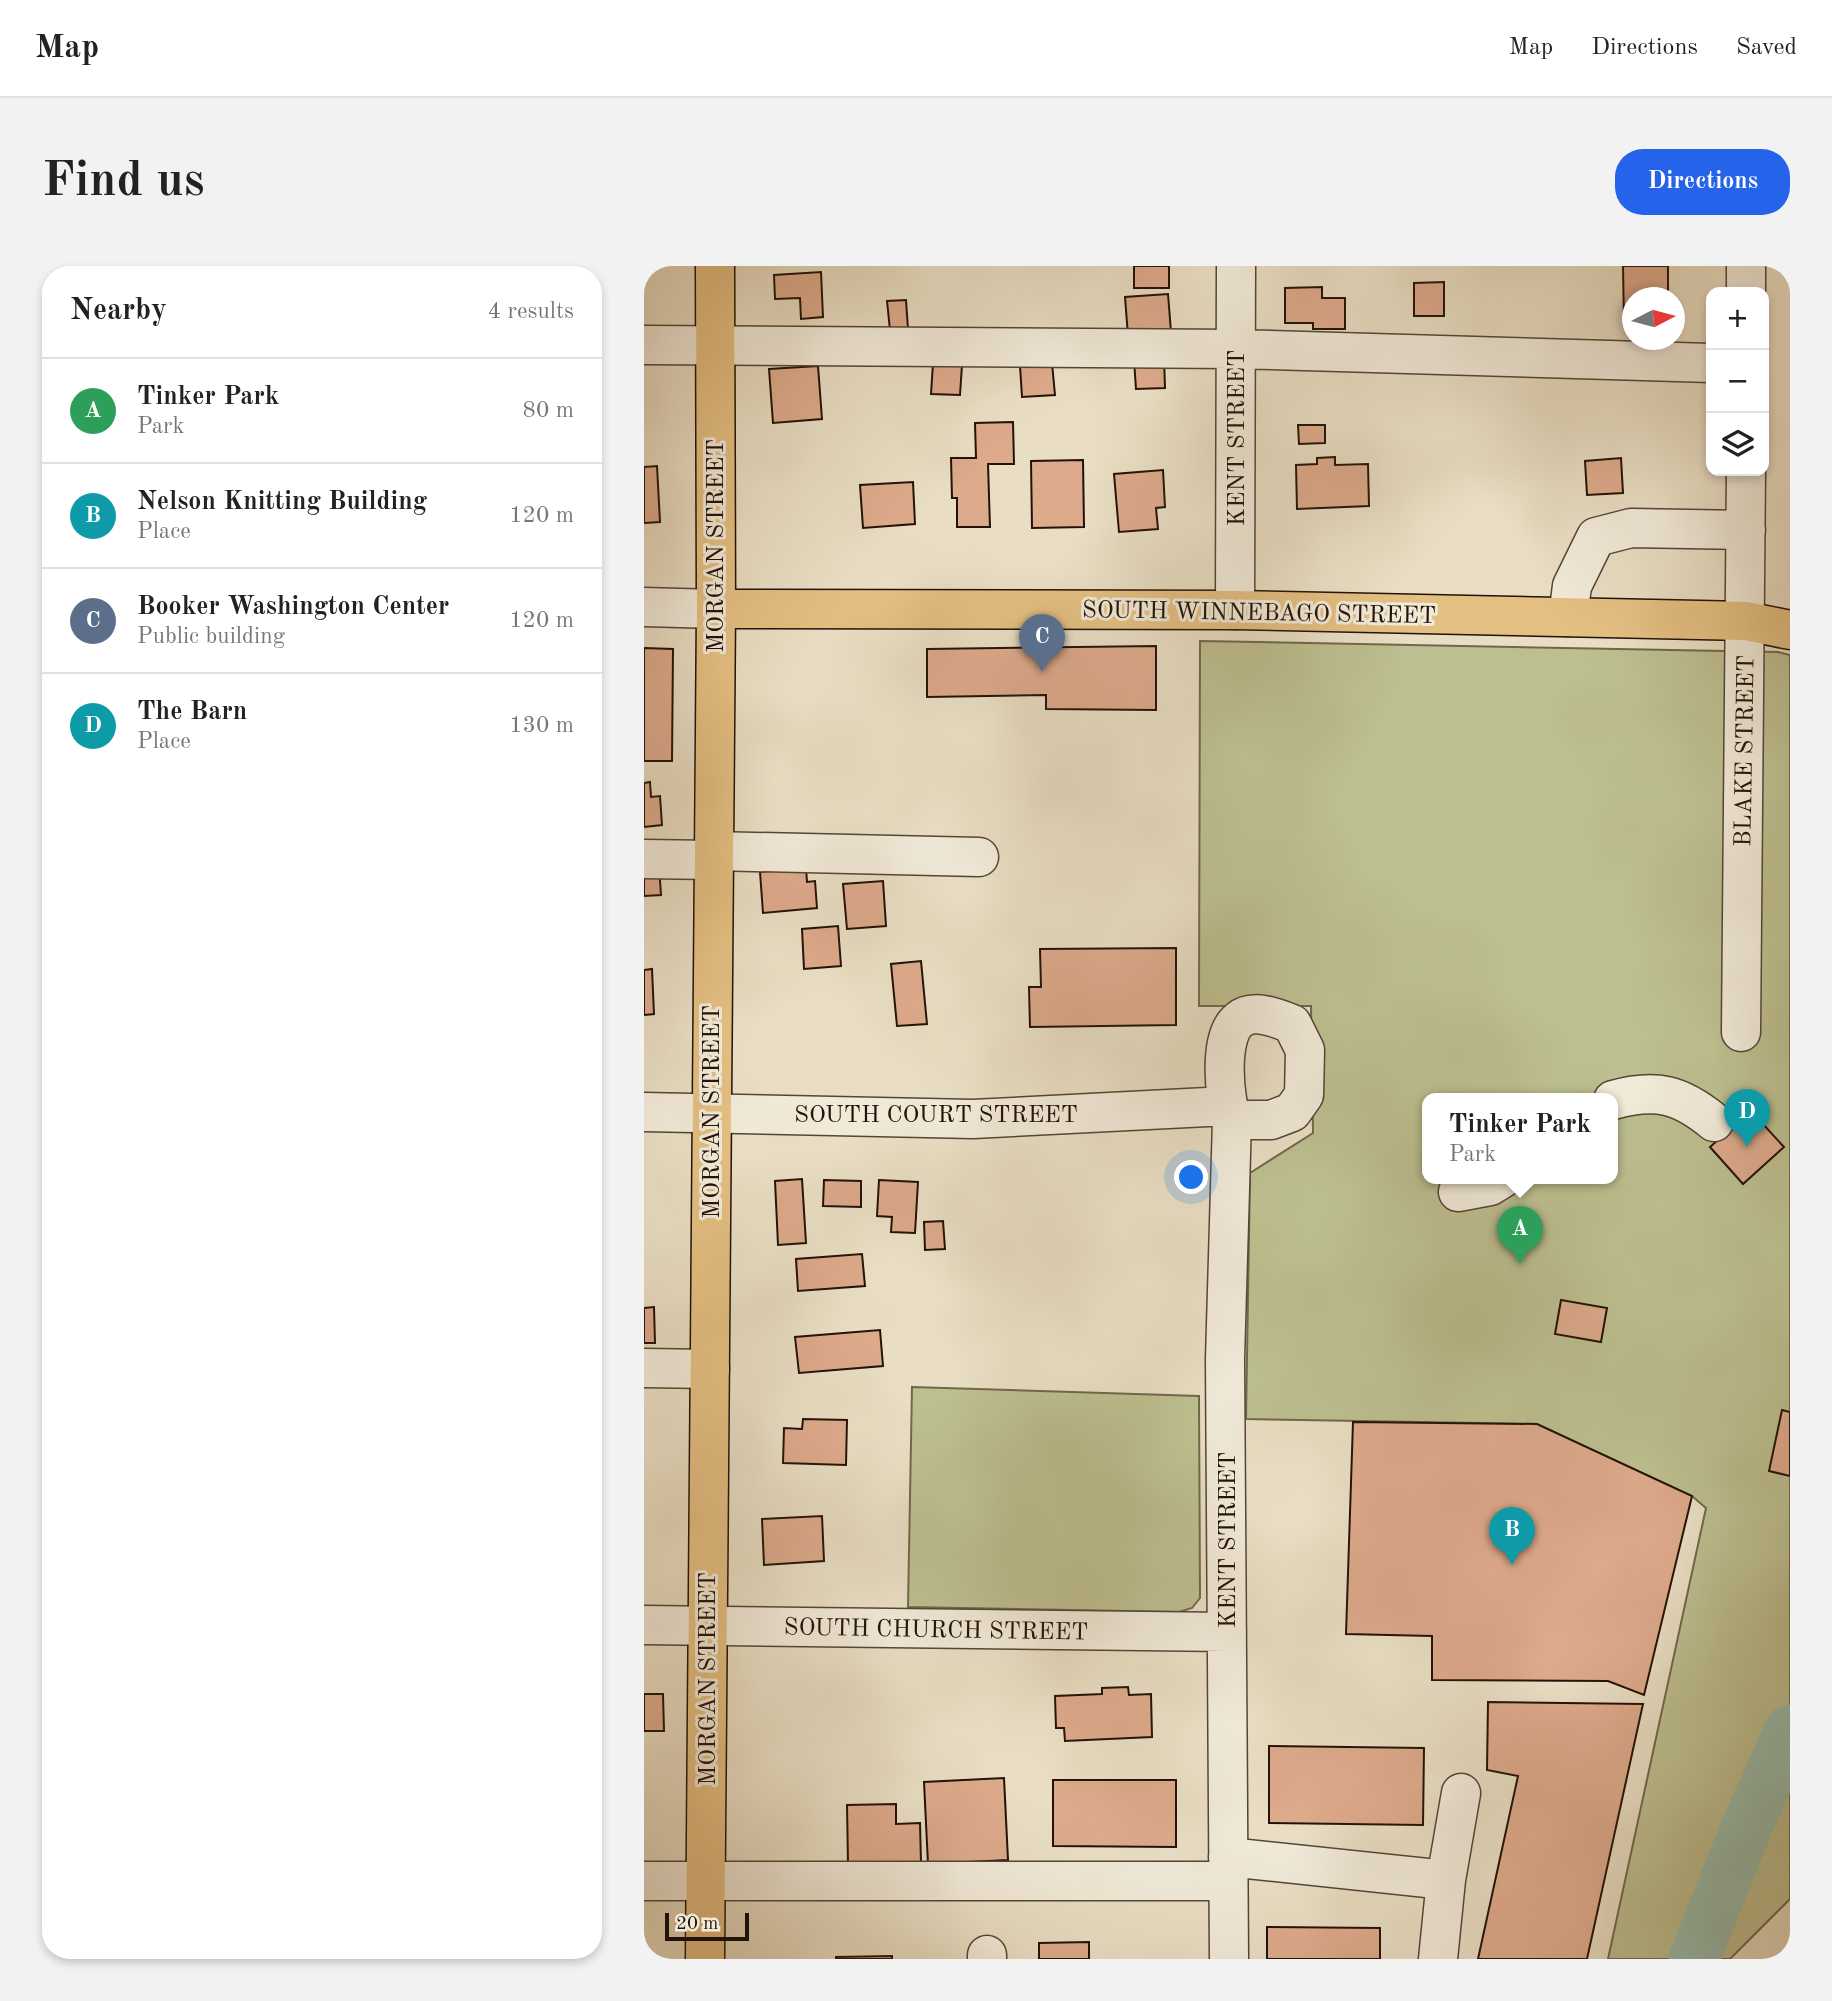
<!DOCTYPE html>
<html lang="en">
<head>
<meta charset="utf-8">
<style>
	:root { --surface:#fff; --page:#f2f2f2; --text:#222; --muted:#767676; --line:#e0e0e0; --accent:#2563eb }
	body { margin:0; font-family:"Old Standard TT",serif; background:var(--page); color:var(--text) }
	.controls { position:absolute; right:21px; top:21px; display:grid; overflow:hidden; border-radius:14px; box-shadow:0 4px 10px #0003 }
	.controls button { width:63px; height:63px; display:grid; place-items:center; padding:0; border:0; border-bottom:2px solid var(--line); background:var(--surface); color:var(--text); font:35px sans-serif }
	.compass { position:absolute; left:978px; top:21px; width:63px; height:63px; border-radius:50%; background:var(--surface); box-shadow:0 4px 10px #0003; rotate:84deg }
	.scale { position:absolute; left:21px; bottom:18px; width:84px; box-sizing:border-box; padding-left:7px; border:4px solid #221207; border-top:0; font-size:19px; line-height:24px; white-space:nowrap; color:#221207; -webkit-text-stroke:5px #f1ead9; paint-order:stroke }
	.you { position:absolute; left:548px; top:912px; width:24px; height:24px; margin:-18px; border:5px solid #fff; border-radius:50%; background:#1a73e8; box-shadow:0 0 0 10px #1a73e833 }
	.badge { display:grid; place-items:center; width:46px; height:46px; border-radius:50%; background:var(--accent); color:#fff; font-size:23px; font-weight:700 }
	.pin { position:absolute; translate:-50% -58px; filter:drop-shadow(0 2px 4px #0008) }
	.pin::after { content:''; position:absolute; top:37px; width:24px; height:21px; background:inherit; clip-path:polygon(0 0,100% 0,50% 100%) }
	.popup { position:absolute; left:778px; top:827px; width:196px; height:91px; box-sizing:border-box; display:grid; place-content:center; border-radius:14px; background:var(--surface); filter:drop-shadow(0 2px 5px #0005); font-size:23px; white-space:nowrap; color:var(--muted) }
	.popup b { font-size:26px; color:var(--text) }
	.popup::after { content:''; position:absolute; left:50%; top:100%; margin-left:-14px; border:14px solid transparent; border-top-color:var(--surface) }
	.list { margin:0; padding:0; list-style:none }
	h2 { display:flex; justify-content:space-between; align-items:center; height:91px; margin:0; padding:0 28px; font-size:30px }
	h2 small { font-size:23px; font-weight:400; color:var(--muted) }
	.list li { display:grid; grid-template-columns:46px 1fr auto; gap:21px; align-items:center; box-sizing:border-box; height:105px; padding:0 28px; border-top:2px solid var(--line) }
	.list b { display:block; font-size:26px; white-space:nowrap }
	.list p { margin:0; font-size:23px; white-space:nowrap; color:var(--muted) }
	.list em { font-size:23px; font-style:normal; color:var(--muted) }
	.icon { flex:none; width:38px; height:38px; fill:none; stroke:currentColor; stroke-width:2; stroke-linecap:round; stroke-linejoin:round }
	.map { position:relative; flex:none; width:1146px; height:1693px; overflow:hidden; border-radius:28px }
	header { display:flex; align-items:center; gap:42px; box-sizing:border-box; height:98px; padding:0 35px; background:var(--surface); border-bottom:2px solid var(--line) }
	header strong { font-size:33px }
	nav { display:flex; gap:38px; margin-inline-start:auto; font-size:24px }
	.intro { display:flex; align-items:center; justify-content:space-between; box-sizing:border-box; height:168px; padding:0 42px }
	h1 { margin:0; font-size:49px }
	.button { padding:18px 32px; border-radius:28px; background:var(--accent); color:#fff; font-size:24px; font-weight:700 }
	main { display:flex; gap:42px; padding:0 42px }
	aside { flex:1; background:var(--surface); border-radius:28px; box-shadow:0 4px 10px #0003 }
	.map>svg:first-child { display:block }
	.green { fill:#bdbf90; stroke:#70684c; stroke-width:2; fill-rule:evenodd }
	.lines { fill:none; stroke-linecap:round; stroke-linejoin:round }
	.river { stroke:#98bdae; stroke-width:51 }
	.building { fill:#ddaa8c; stroke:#221207; stroke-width:2 }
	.minor-casing { stroke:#544536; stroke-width:41 }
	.major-casing { stroke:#221207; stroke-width:41 }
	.minor { stroke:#f1ead9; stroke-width:38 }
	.major { stroke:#e4bf82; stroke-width:38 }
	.rail-casing { stroke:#221207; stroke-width:8 }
	.rail { stroke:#f1ead9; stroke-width:5; stroke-dasharray:16; stroke-linecap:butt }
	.labels { text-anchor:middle; stroke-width:6; stroke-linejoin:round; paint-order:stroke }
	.street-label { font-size:24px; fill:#221207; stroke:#f1ead9 }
</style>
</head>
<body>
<header>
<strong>Map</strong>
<nav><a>Map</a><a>Directions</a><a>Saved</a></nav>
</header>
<div class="intro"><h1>Find us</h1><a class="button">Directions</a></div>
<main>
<aside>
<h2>Nearby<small>4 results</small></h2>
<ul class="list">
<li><span class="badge" style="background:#2e9e5b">A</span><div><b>Tinker Park</b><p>Park</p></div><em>80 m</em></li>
<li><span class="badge" style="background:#0f9aa8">B</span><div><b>Nelson Knitting Building</b><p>Place</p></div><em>120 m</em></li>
<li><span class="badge" style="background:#5c6f8a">C</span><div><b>Booker Washington Center</b><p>Public building</p></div><em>120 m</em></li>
<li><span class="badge" style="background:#0f9aa8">D</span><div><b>The Barn</b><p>Place</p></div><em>130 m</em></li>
</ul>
</aside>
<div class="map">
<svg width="1146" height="1693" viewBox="0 0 1146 1693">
	<rect width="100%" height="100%" fill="#e9dec4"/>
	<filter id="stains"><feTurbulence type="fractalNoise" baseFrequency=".00286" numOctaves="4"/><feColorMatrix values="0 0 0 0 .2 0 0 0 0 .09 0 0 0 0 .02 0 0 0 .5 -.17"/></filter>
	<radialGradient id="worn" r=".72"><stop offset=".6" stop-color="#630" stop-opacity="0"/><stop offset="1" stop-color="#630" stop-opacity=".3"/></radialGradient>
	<path class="green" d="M556 375 1134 386 1146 389V1633L1086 1693H964L1062 1242 1048 1230 893 1158 602 1153 606 907 669 867 667 740H555ZM783 832H969V912H783Z
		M268 1121 555 1130 556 1332 548 1342 535 1346 264 1341Z"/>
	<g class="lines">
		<path class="river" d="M1050 1693 1104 1558 1146 1464"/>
	</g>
	<path class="building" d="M490 0H525V22H490Z
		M979 0H1024V32H988V58H980Z
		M177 6 179 51 157 53 156 32 131 33 130 9Z
		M800 16V50H770V17Z
		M678 21V32H701V63H669V57H641V22Z
		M524 28 527 66 484 70 481 31Z
		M262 34 264 63 246 64 243 35Z
		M520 92 521 122 492 123 490 94Z
		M289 97 318 99 316 129 287 128Z
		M408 97 411 129 378 131 376 100Z
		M174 100 178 153 129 157 125 103Z
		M369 156 370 198H344L346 261H313V232H308L307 192H332L331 157Z
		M654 159H681V177L655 178Z
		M691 191V199L724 198 725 240 653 243 652 199 673 198V192Z
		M977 192 979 227 943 229 941 195Z
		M439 194 440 261 388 262 387 195Z
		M13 200 16 256 0 257V201Z
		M519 204 521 241 512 242 514 263 475 266 470 208Z
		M269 216 271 258 219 262 216 219Z
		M512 380V444L402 443V429L283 431V383Z
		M0 382 29 383 28 495H0Z
		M6 516 7 531 16 530 18 559 0 561V517Z
		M15 600 17 629 0 630V601Z
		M162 602 163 616 171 615 173 642 119 647 116 606Z
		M239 615 242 660 203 663 199 618Z
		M194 660 197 700 160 703 158 663Z
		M532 682V759L386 761 385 721H397L396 683Z
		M277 695 283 758 253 760 247 698Z
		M8 703 10 748 0 749V704Z
		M1107 845 1140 881 1099 918 1066 881Z
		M158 913 162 977 134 979 131 915Z
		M180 914 217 915V941L179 940Z
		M235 914 274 916 271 967 247 966 248 951 233 950Z
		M299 955 301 983 281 984 280 956Z
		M218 988 221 1020 154 1025 152 993Z
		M917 1034 963 1042 957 1076 911 1068Z
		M10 1041 11 1077H0V1042Z
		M236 1064 239 1100 155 1107 151 1071Z
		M1138 1144 1146 1146V1210L1125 1205Z
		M159 1153 203 1154 202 1199 139 1197 140 1162 158 1163Z
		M709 1156 893 1158 1048 1230 1000 1429 964 1415 788 1414V1370L702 1368Z
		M178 1250 180 1295 120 1299 118 1253Z
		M484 1421 485 1429 507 1428 508 1471 421 1475 420 1462H412L411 1430 458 1428V1422Z
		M0 1428H19L20 1465H0Z
		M844 1436 999 1438 943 1693H834L874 1510 843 1504Z
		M625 1480 780 1482 779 1559 625 1557Z
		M360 1512 364 1594 284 1598 280 1516Z
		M409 1514H532V1581L409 1580Z
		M252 1538V1558L276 1557 277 1597 204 1598 203 1539Z
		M623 1661 736 1662V1693H623Z
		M445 1676V1693H395V1677Z
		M248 1690V1693H192V1691Z"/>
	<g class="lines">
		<defs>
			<path id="minor" d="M1102 0V26
				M0 79 592 83 1067 97
				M0 341 72 343
				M591 344 592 0
				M924 351 928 320 952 271 987 262 1102 264
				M69 585 335 591
				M0 593 69 594
				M1097 766 1102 205
				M969 834C1012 822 1036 828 1070 856
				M0 846 329 853 583 840
				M814 926 846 920 859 912
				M0 1102 66 1103
				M0 1359 583 1366
				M584 1591 802 1614 794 1693
				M802 1614 817 1527
				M0 1615H584
				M343 1693V1689
				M585 1693 581 1093 588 854C580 832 574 770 595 754 609 742 633 752 648 758L661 784 660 829 648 846 627 854H588"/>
			<path id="major" d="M72 343 591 344 1102 355 1146 364
				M61 1693 72 343 71 0"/>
		</defs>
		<use href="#minor" class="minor-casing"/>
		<use href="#major" class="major-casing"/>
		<use href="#minor" class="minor"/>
		<use href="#major" class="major"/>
		<defs>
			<path id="rail" d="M1137 1693 1146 1684"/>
		</defs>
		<use href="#rail" class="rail-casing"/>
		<use href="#rail" class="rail"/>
	</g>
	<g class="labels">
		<g class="street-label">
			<text transform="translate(592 172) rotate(-90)" y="8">KENT STREET</text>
			<text transform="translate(71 280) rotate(-90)" y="8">MORGAN STREET</text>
			<text transform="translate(615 346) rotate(1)" y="8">SOUTH WINNEBAGO STREET</text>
			<text transform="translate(1100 485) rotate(-89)" y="8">BLAKE STREET</text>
			<text transform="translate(67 846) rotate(-90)" y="8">MORGAN STREET</text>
			<text x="292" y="856">SOUTH COURT STREET</text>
			<text transform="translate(583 1274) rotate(-90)" y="8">KENT STREET</text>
			<text transform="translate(292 1363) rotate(1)" y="8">SOUTH CHURCH STREET</text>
			<text transform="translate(63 1413) rotate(-90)" y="8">MORGAN STREET</text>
		</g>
	</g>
	<rect width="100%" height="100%" filter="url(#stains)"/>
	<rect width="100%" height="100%" fill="url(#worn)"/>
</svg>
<div class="controls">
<button>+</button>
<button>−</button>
<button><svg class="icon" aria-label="layers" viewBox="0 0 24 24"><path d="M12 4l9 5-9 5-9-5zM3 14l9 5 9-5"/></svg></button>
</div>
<svg class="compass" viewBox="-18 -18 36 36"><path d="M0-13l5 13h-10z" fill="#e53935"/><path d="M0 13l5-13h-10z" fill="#767676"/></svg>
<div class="scale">20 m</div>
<div class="you"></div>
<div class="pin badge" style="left:876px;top:998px;background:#2e9e5b">A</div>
<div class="popup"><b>Tinker Park</b>Park</div>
<div class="pin badge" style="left:868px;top:1299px;background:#0f9aa8">B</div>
<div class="pin badge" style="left:398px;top:406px;background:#5c6f8a">C</div>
<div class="pin badge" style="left:1103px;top:881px;background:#0f9aa8">D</div>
</div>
</main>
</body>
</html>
